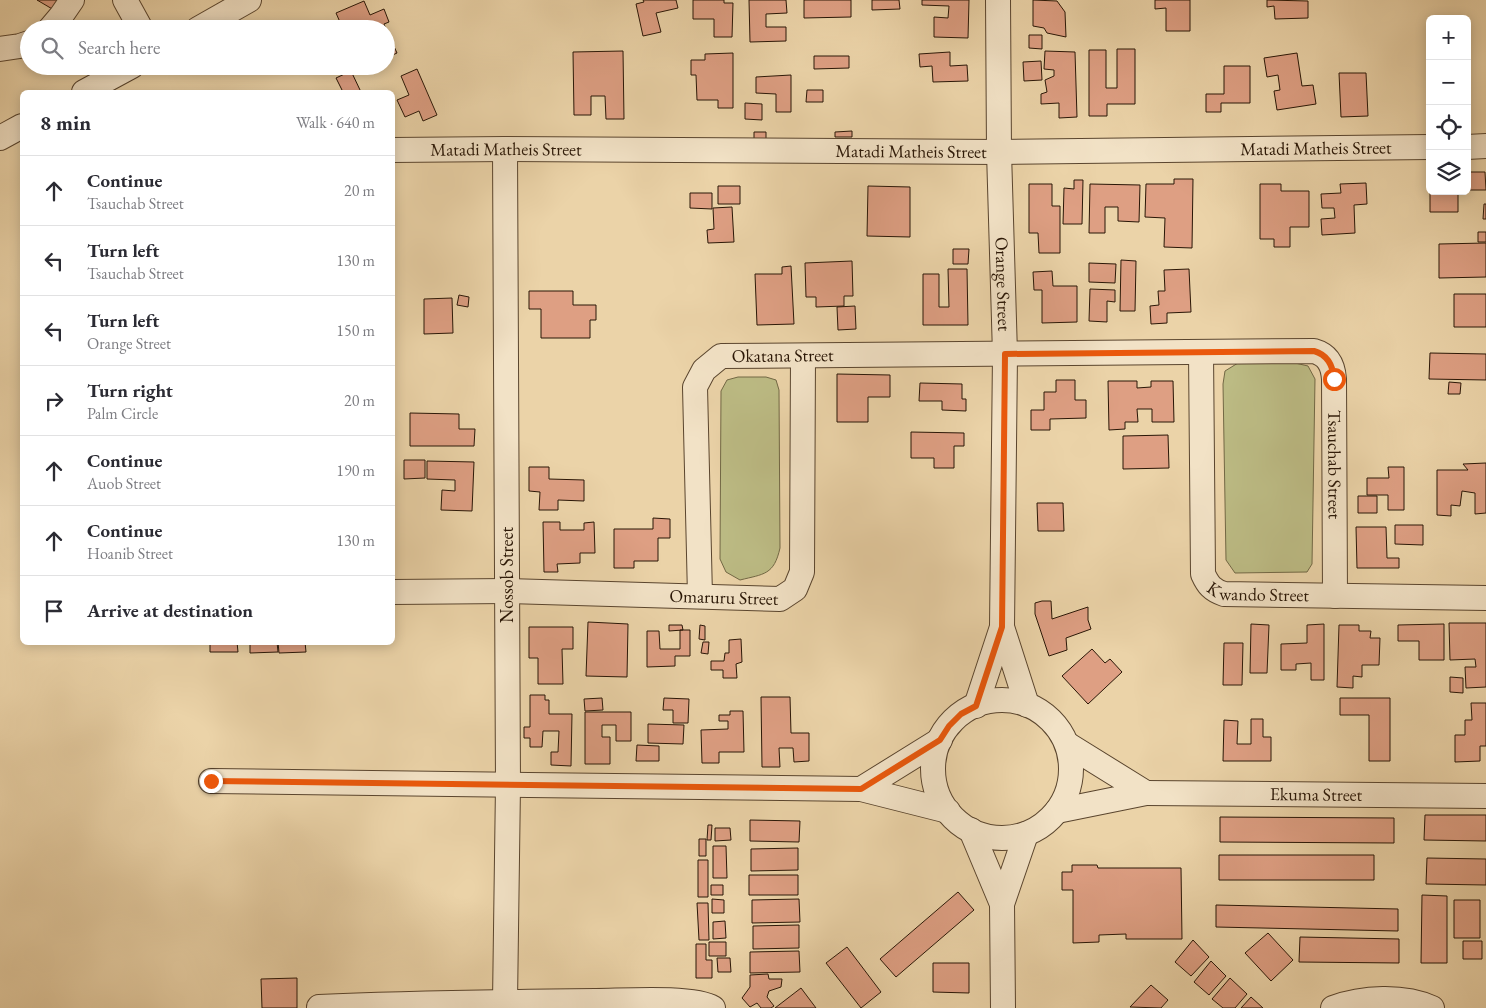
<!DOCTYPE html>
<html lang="en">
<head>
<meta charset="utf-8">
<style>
	:root { --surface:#fff; --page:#f2f2f3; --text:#2b2b33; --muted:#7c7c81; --line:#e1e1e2 }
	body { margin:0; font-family:"EB Garamond",serif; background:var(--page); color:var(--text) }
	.controls { position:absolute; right:15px; top:15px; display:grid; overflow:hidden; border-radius:8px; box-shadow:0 2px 12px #0003 }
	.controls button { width:45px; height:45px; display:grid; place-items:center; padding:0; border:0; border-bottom:1px solid var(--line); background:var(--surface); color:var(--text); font:25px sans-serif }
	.stop { position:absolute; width:15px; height:15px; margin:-11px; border:4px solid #ea580c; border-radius:50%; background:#fff }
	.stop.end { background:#ea580c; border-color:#fff; box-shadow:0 1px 5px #0008 }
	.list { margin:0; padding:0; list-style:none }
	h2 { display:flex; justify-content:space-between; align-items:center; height:65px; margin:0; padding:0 20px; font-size:21px }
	h2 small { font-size:16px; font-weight:400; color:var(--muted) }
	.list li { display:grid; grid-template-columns:32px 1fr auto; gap:15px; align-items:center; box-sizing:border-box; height:70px; padding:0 20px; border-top:1px solid var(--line) }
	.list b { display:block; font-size:19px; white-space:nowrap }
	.list p { margin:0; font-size:16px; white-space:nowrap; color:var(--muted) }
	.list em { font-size:16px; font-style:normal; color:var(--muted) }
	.icon { flex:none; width:28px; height:28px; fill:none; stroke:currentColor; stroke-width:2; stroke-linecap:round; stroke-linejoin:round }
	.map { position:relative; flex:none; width:1486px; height:1008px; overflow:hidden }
	.search { position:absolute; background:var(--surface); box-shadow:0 2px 12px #0003; left:20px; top:20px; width:375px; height:55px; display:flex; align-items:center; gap:12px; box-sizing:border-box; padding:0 18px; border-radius:28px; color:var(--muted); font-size:19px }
	.panel { position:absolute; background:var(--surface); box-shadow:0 2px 12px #0003; left:20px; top:90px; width:375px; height:555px; border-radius:8px }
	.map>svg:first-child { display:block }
	.green { fill:#bcbb84; stroke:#726845 }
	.building { fill:#de9f83; stroke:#291606 }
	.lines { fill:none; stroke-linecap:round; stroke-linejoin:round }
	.minor-casing { stroke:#5a452e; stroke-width:26 }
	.minor { stroke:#f2e2c6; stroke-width:24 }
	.route { stroke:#ea580c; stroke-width:6 }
	.labels { text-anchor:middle; stroke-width:4; stroke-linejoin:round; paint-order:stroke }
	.street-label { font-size:18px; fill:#291606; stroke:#f2e2c6 }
</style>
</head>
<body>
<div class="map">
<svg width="1486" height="1008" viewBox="0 0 1486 1008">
	<rect width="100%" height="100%" fill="#ebd3a8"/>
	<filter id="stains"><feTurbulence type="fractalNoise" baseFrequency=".004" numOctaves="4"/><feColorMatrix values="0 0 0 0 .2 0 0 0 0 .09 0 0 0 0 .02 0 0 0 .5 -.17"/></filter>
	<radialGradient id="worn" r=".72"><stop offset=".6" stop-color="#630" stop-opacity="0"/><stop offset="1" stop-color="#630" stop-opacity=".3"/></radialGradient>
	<path class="green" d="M1238 363H1295L1308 366 1315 379 1312 564 1307 572 1235 573 1226 560 1223 384 1225 371Z
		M738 377H766L776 380 779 390 780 548C774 575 764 574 740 580L726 572 720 559 721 391 727 380Z"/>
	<path class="building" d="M37 0H60L54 10Z
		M643 0H676L678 8 656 13 661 32 643 36 636 4 644 2Z
		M693 0H724V3H733L732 37H714V19H693Z
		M749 0H786L787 13 766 14V27H786V41L750 42Z
		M804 0H851V17L804 18Z
		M872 0H899L900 9 872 10Z
		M922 0H969L968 38 934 37V17L948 18 949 6 922 5Z
		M1033 0 1057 1 1065 12 1066 37 1047 33 1044 28 1033 26Z
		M1155 0H1190V31H1166V8L1155 9Z
		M1267 0 1308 1V18L1275 19 1274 6 1267 7Z
		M364 1 370 15 384 9 389 22 384 24 386 29H343L336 13Z
		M386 29 397 53 386 58Z
		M1029 35H1042V49L1029 48Z
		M1117 49H1135V104H1107V116H1089V50H1106V88H1117Z
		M623 51 624 119H606L605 96H591V115H574L573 52Z
		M1045 51 1075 52 1077 117 1059 118V103L1041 104V94L1047 92 1045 80 1054 76V70L1044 69Z
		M950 52V66L967 65 968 81 933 82 932 66 920 67 919 54Z
		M733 53V108H718V100H697L696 75H691V60H705V54Z
		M1297 53 1302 86 1313 85 1316 104 1277 110 1274 91 1280 90 1278 75 1267 77 1264 58Z
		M814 56H849V68L814 69Z
		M1041 61 1042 80 1024 81 1023 62Z
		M1224 66H1250V103H1221V112H1206V94H1224Z
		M417 69 437 115 423 121 419 111 405 117 397 100 409 95 401 76Z
		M351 71 361 92H343L336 78Z
		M1339 73H1366L1368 116 1341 117Z
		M791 75V112H776V94L756 93V77Z
		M807 90H823V102H806Z
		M745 103 762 104V120L745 119Z
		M852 131V137H835V132Z
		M754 132H766V139H754Z
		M1467 172H1485L1486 190H1467Z
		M1174 179H1193L1192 248 1164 247 1165 218 1145 217 1146 184H1174Z
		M1074 180H1083L1082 224H1063L1064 188 1074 189Z
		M1366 183 1367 204 1354 205 1355 233 1322 235 1321 219 1335 218 1334 208H1322L1321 194 1341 193 1340 184Z
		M1029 184H1052V206H1060V253H1039L1038 233H1029Z
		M1090 184 1140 185 1139 222 1118 221V207H1105V233H1089Z
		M1260 184H1281V191H1309V227H1290V247H1274V239H1260Z
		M718 186H740V204H718Z
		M868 186 910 187V237L867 236Z
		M1430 191H1458V212H1430Z
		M690 193H712V209L690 208Z
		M1484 204H1486V219H1483Z
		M732 207 734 242 708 243 707 230 714 229 713 208Z
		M1478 232H1486V242H1478Z
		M1486 243V277L1439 278V244Z
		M953 249H969L968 264H953Z
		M1121 260 1136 261 1135 311H1120Z
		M852 261 853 296H844V306L816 307V297H806L805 263Z
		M1089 263 1116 264 1115 283 1089 282Z
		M791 266 794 324 757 325 755 274H782V267Z
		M948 269H967L968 325H923V274H939V307H949Z
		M1189 269 1191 312 1167 313V323L1151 324 1150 306 1159 305 1158 291H1165L1164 270Z
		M1052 271 1053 286H1077V322L1042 323V290H1034L1033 272Z
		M1090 289 1115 290V302L1107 301V322L1089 321Z
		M529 291H573V305H596V320H590V338H541V309H529Z
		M1454 294H1486V327H1454Z
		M459 295 469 297 468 307 457 305Z
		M452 298 453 333 424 334V299Z
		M855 306 856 329 838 330 837 307Z
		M1430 353 1486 354V380L1429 379Z
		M837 374 890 375V397H868V422H837Z
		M1056 380H1075V400H1086V418L1050 419V430H1031V410H1044V392H1056Z
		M1108 381H1137V388L1151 387V381H1173L1174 422H1152V409H1137L1138 422H1125V429L1109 430Z
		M1449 382 1461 383 1460 394H1448Z
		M920 383 962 384V399H966V411L942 410V401H919Z
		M410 413 459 414V429H475L474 446H410Z
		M911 432 964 433V446H954V468H934V458H911Z
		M1168 435 1169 468 1123 469V436Z
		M404 460H425V478L404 479Z
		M427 461 474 462 472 511 441 510 442 490 455 491V480L427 479Z
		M1486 463V513L1475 514V493L1462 491 1460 506 1451 505V516L1437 515V470H1468L1463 464Z
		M529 467H549V479L584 480V501L558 500V510H539L540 492 529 491Z
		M1388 467H1404V510H1388V495H1367V478H1389Z
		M1358 496H1377V513H1358Z
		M1037 503H1063L1064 531H1038Z
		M653 518 670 519V538H658V561H634V568H614V529H653Z
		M543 522H560V530H584V523L594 522 595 553H580V563L557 564 558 572H544Z
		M1395 525H1423V545L1395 544Z
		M1356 527H1386L1387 558H1399V568H1357Z
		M1042 601H1051L1052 619 1088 607V620L1091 629 1066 638 1067 650 1049 656 1035 614V603Z
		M588 622 628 624 627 677 586 676Z
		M1449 623H1486V687L1466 688 1465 667H1476L1475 659 1450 660Z
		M1251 624 1269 625 1267 673H1250Z
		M1324 624V680H1311V663L1296 664V670H1281V644L1307 643V625Z
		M1444 624V660H1419V641H1398V625Z
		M669 625H682L683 630 669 631Z
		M700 625 705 626V640L699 639Z
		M1339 625H1359V631H1371L1370 638H1380L1379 665H1362V677L1353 676V688L1337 687Z
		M529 627H573V649H562L563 684H538V658H529Z
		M680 630H690V656H675V666L647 667V631H659L660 649H680Z
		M741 639 742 662 736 664 737 678H723V670H711V661H724L725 653H729V640Z
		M210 642H237L238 652H210Z
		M250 642H277L278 652 250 653Z
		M278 642H305L306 652 279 653Z
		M703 642H709L708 654 701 653Z
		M1224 643H1243L1242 685H1223Z
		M1092 649 1105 663 1110 659 1122 672 1088 704 1062 676Z
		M1450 677 1463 678V693L1450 692Z
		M530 695H545V700H549V714H572L571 766 551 765V752H558L559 731H543L542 747H530V738H524V727H530Z
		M761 697H790L791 733H809V761L794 762 793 748H779L780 767H762Z
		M602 698 603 710 585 711 584 699Z
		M664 698 689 699 688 723H673V710H663Z
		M1340 698H1390V761H1369V715H1340Z
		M1471 703H1486V746H1480V761L1455 762V735H1465V720H1472Z
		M730 711H743L744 752H719V763H702L701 730 728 729V721H719V715H730Z
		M585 712H631V741H616V725H602V737H610V764H585Z
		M1251 719H1263V737H1271V761H1223L1224 720 1238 721 1237 744H1251Z
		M648 724 684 725 683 744 648 743Z
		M637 745 659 746V761H636Z
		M1425 815H1486V841L1424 840Z
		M1220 817 1394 818V843L1220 842Z
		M750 820 800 821 799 842 750 841Z
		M708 825H712L711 840H707Z
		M715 828H730L731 840 715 841Z
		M699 839H706V856H699Z
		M713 846H726L727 878H713Z
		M798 848V870L751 871V849Z
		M1219 855H1374V880H1219Z
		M1427 858 1486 859V885L1426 884Z
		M698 860H708V897H698Z
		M1072 865H1097L1098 868H1181L1182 939H1126V934L1099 935V942L1073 943V890H1062V872H1072Z
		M749 875H798V895H749Z
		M711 885H723V895H711Z
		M958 892 974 910 896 977 880 959Z
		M1422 895 1447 896V963H1421Z
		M712 899 724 900V913H712Z
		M799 899 800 922 752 923V900Z
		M1454 900H1480V938H1454Z
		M697 903H708L709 940H699Z
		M1216 905 1398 909V931L1216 927Z
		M725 921 726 938 713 939V922Z
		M799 925V948L753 949V926Z
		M1268 933 1293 960 1271 981 1245 953Z
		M1300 937 1399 939V963L1299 962Z
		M1193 940 1209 957 1191 976 1175 962Z
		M1463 941H1482V959H1463Z
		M709 942H726V956H709Z
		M696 944H706V960H712V978H696Z
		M847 947 881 992 861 1008 826 963Z
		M799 951 800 972 750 973V952Z
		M717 958H730L731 972H718Z
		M1211 961 1226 976 1209 995 1194 982Z
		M933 963H969V993L933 992Z
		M768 974 769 979H782L781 987 769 991 767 997 774 1006 771 1008H761L757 1003 750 1007 742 998 750 987V975Z
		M297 978V1008H262L261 979Z
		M1230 978 1247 994 1235 1008H1223L1212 999Z
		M1151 985 1168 1000 1161 1008 1130 1007Z
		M801 988 816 1008H775Z
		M1251 997 1263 1008H1241Z"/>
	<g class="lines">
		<defs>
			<g id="minor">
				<path d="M125 0 141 29"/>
				<path id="s1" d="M998 0 999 152 1005 354 1002 627"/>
				<path d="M50 29 61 16 72 0"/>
				<path d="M198 29 249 0"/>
				<path d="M0 49 20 46 29 43"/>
				<path d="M84 92 132 66"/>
				<path d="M0 138 22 126"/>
				<path d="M1467 147 1486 146"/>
				<path id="s2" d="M392 150 505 149 999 152 1430 147"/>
				<path id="s3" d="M1201 352 1203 574C1208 585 1212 590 1224 594L1486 598"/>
				<path id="s4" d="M392 592 507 591 780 599 795 589 802 572 803 356"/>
				<path id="s5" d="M700 596 695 387 704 370 721 356 1314 351C1328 355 1333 365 1334 379L1335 596"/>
				<circle cx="1002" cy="769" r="69"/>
				<path d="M976 706 1002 627 1027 705"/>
				<path d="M940 740 861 789 948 811"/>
				<path d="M211 781 861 789"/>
				<path id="s6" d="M1146 793 1486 796"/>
				<path d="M1057 811 1146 793 1067 744"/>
				<path d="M971 830 1002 904"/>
				<path d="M505 1002 508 785 505 149"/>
				<path d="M319 1007C411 1003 504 1002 596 1001 622 1001 693 996 713 1008"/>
				<path d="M1003 1008 1002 904 1026 834"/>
				<path d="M1333 1008C1362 997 1404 995 1432 1008"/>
			</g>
		</defs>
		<use href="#minor" class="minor-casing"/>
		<use href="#minor" class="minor"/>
	</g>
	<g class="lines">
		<path class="route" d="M211 781 861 789 940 740 949 726 961 714 976 706 1002 627 1005 354 1314 351C1328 355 1333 366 1334 379"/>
	</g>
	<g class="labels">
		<g class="street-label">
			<text dy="6" stroke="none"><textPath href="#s2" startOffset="924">Matadi Matheis Street</textPath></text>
			<text dy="6" stroke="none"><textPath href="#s2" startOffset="114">Matadi Matheis Street</textPath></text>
			<text dy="6" stroke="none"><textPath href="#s2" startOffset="519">Matadi Matheis Street</textPath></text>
			<text dy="6" stroke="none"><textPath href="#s1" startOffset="284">Orange Street</textPath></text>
			<text dy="6" stroke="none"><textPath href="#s5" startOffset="312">Okatana Street</textPath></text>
			<text dy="6" stroke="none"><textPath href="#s5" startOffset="966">Tsauchab Street</textPath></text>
			<text transform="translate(507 575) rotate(-90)" y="6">Nossob Street</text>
			<text dy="6" stroke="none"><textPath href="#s3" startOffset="286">Kwando Street</textPath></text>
			<text dy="6" stroke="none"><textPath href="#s4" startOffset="332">Omaruru Street</textPath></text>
			<text dy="6" stroke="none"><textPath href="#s6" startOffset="170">Ekuma Street</textPath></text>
		</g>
	</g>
	<rect width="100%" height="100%" filter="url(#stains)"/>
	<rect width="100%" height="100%" fill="url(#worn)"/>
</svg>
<div class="controls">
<button>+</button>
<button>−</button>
<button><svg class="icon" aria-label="locate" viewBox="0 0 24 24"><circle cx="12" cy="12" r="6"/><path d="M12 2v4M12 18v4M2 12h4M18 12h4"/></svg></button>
<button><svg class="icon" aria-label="layers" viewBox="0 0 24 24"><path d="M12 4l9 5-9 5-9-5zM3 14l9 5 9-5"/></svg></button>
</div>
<div class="stop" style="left:1334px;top:379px"></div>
<div class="stop end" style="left:211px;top:781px"></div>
<div class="search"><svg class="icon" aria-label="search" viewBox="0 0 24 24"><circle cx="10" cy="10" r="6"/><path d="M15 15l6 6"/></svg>Search here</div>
<section class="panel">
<h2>8 min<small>Walk · 640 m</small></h2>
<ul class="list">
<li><svg class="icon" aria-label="ahead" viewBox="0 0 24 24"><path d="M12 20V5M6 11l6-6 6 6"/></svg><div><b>Continue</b><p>Tsauchab Street</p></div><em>20 m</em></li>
<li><svg class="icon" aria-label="left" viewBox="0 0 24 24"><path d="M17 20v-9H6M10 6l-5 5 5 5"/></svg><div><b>Turn left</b><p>Tsauchab Street</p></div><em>130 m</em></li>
<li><svg class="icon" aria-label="left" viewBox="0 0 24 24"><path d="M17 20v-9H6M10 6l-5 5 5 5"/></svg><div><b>Turn left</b><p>Orange Street</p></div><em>150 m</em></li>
<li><svg class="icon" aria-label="right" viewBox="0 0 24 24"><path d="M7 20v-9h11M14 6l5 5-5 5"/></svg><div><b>Turn right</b><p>Palm Circle</p></div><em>20 m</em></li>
<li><svg class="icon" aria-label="ahead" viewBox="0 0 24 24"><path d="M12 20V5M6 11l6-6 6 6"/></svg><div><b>Continue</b><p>Auob Street</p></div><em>190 m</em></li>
<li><svg class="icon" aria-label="ahead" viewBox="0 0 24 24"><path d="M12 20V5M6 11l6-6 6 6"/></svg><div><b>Continue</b><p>Hoanib Street</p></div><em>130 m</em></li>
<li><svg class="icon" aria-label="arrive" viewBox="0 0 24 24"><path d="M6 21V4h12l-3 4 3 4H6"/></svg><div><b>Arrive at destination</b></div></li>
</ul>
</section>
</div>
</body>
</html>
